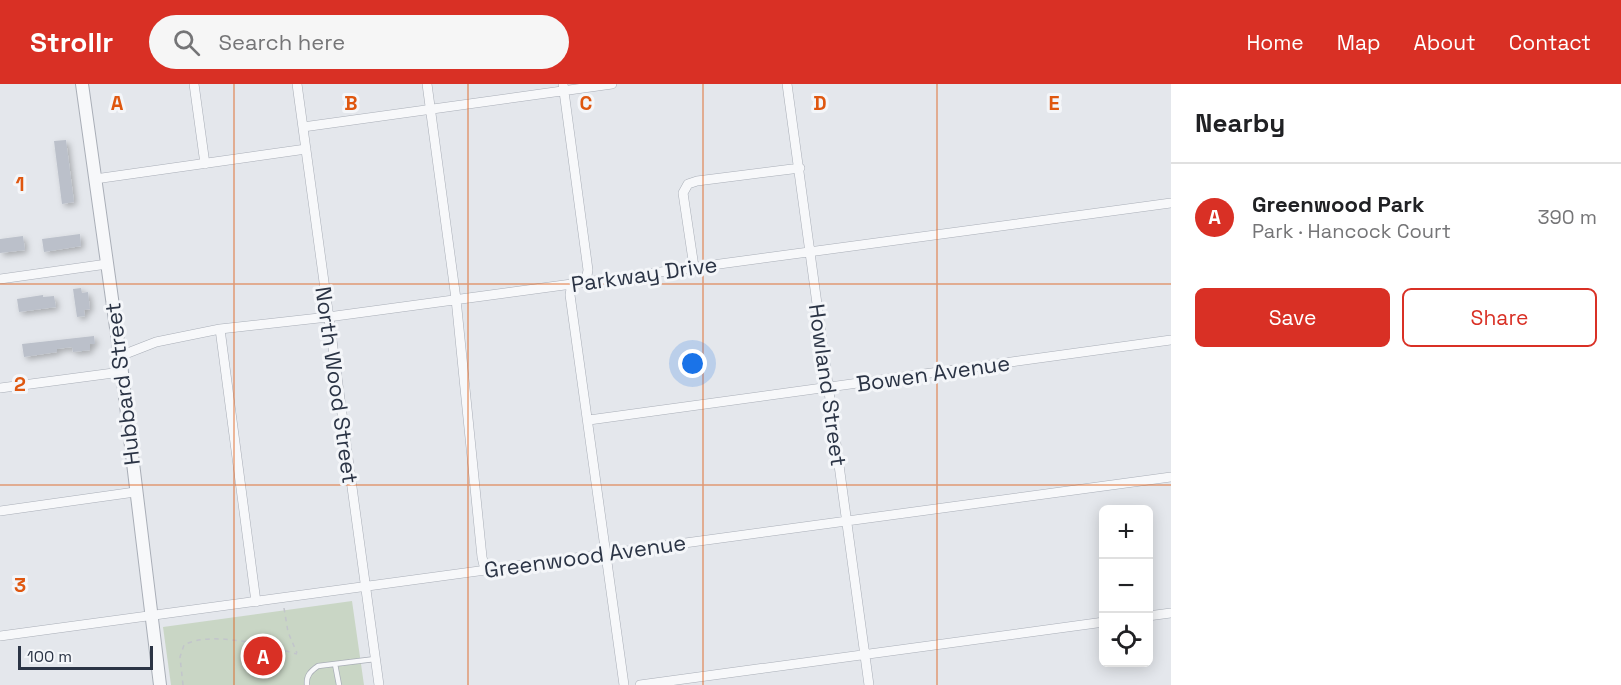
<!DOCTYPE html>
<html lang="en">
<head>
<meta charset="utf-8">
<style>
	:root { --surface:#fff; --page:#f6f6f6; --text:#202124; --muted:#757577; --line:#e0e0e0; --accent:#d93025 }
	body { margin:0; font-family:"Space Grotesk",sans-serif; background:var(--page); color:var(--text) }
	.controls { position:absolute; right:18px; bottom:18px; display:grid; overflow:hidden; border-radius:9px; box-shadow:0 3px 15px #0003 }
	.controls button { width:54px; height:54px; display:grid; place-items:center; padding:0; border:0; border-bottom:2px solid var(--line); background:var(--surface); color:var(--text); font:30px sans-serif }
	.scale { position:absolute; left:18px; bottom:15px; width:135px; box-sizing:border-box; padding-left:6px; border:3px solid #2b3445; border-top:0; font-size:16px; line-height:21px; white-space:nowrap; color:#2b3445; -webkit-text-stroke:4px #f4f6f9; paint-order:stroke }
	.you { position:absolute; left:693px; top:280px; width:21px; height:21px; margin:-15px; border:4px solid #fff; border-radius:50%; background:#1a73e8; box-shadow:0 0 0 9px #1a73e833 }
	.badge { display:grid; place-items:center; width:39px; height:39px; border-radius:50%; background:var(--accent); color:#fff; font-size:20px; font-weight:700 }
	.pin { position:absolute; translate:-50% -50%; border:3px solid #fff; box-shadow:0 2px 6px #0006 }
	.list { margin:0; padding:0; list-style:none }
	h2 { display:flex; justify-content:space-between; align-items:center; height:78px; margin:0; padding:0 24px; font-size:26px }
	h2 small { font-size:20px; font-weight:400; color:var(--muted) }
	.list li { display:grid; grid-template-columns:39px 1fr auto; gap:18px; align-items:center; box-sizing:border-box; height:108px; padding:0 24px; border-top:2px solid var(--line) }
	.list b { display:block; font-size:22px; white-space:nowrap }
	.list p { margin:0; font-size:20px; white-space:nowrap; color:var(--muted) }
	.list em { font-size:20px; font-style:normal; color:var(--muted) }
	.actions { display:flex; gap:12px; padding:18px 24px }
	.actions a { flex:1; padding:14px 0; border:2px solid var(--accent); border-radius:9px; text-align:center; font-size:21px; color:var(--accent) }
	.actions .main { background:var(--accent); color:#fff }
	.icon { flex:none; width:33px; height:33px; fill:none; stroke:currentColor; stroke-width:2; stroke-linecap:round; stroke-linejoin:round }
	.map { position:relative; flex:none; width:1171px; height:601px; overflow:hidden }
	header { display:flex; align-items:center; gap:36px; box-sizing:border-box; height:84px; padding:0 30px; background:var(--accent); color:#fff }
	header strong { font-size:28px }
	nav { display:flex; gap:33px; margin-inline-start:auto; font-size:21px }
	.search { width:420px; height:54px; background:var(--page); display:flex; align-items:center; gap:15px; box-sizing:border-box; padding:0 21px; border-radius:33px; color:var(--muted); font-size:22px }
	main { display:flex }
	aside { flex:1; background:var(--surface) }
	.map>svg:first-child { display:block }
	.green { fill:#c9d6c5 }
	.building { fill:#bbc0ca; filter:url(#shadow) }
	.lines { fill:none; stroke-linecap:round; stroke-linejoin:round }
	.service-casing { stroke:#a9aeb7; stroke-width:6 }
	.minor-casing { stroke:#a9aeb7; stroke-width:10 }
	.tertiary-casing { stroke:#a9aeb7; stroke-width:14 }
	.path { stroke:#c2c5cb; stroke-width:1.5; stroke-dasharray:4.5 4.5; stroke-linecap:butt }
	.service { stroke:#f7f8fa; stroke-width:4.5 }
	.minor { stroke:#f7f8fa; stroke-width:9 }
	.tertiary { stroke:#f7f8fa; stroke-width:12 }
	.grid { fill:none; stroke:#df570f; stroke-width:1.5; stroke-opacity:0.55 }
	.labels { text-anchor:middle; stroke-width:6; stroke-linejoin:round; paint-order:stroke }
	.street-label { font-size:22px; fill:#2b3445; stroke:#f4f6f9 }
	.grid-label { font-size:20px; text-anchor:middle; font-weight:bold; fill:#df570f; stroke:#f4f6f9; stroke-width:6; stroke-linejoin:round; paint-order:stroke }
</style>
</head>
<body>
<header>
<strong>Strollr</strong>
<div class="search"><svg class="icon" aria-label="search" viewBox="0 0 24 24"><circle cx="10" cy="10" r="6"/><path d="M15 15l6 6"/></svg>Search here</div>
<nav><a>Home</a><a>Map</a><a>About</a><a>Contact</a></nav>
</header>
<main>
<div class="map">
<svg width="1171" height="601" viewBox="0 0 1171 601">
	<defs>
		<filter id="shadow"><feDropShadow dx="3" dy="3" stdDeviation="3" flood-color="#0004"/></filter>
	</defs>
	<rect width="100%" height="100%" fill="#e4e7ec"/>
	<path class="green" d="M352 517 364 601H171L163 543Z"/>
	<path class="building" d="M66 56 74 118 62 120 54 57Z
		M80 150 81 162 44 168 42 155Z
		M23 152 25 166 0 169V155Z
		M81 204 82 209 88 208 90 225 84 226 85 232 77 233 73 205Z
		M43 211V213L54 212 56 223 19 228 17 215Z
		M94 252 95 260H90V266L73 268 72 263 57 265V268L24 273 22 260Z"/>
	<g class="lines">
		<defs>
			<path id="service" d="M335 580 339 601
				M307 601C306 591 311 587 318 582L375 575"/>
			<path id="minor" d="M194 0 205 80
				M297 0 379 601
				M427 0 456 215 482 473 485 486
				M563 0 588 186 586 197
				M787 0 869 601
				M303 43 612 0
				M95 95 306 65
				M694 183 683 109 688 100 697 97 800 84
				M0 195 107 180
				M572 199 570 211 624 601
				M220 245 256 518
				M120 272 156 258 220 245 328 233 1171 119
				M0 304 121 288
				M589 336 1171 256
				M0 427 135 408
				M1148 532 1171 529
				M0 552 1171 393
				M640 601 1104 538"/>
			<path id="tertiary" d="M82 0 120 272 160 601"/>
		</defs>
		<use href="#service" class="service-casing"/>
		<use href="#minor" class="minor-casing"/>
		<use href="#tertiary" class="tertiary-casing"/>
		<path class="path" d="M284 524 288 548 297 569
			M183 601 180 573 184 561C212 546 267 562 297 570"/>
		<use href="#service" class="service"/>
		<use href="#minor" class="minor"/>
		<use href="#tertiary" class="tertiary"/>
	</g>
	<path class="grid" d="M234 0V601M468 0V601M703 0V601M937 0V601M0 200H1171M0 401H1171"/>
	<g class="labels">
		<g class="street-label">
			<text transform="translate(644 190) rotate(-8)" y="8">Parkway Drive</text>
			<text transform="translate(933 289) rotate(-8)" y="8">Bowen Avenue</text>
			<text transform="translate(122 300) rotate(-97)" y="8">Hubbard Street</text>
			<text transform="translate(337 301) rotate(82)" y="8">North Wood Street</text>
			<text transform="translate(828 301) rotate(82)" y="8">Howland Street</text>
			<text transform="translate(585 472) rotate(-8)" y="8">Greenwood Avenue</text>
		</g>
	</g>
	<g class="grid-label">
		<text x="117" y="26">A</text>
		<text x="351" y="26">B</text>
		<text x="586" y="26">C</text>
		<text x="820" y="26">D</text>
		<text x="1054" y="26">E</text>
		<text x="20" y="107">1</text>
		<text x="20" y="307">2</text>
		<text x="20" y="508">3</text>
	</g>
</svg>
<div class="controls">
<button>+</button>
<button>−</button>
<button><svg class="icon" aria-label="locate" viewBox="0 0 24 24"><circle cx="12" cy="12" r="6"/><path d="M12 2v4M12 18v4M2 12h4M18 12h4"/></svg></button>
</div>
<div class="scale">100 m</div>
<div class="you"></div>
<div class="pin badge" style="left:263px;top:572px">A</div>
</div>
<aside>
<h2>Nearby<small></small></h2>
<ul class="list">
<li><span class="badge">A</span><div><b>Greenwood Park</b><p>Park · Hancock Court</p></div><em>390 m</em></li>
</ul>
<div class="actions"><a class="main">Save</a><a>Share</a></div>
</aside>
</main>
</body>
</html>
